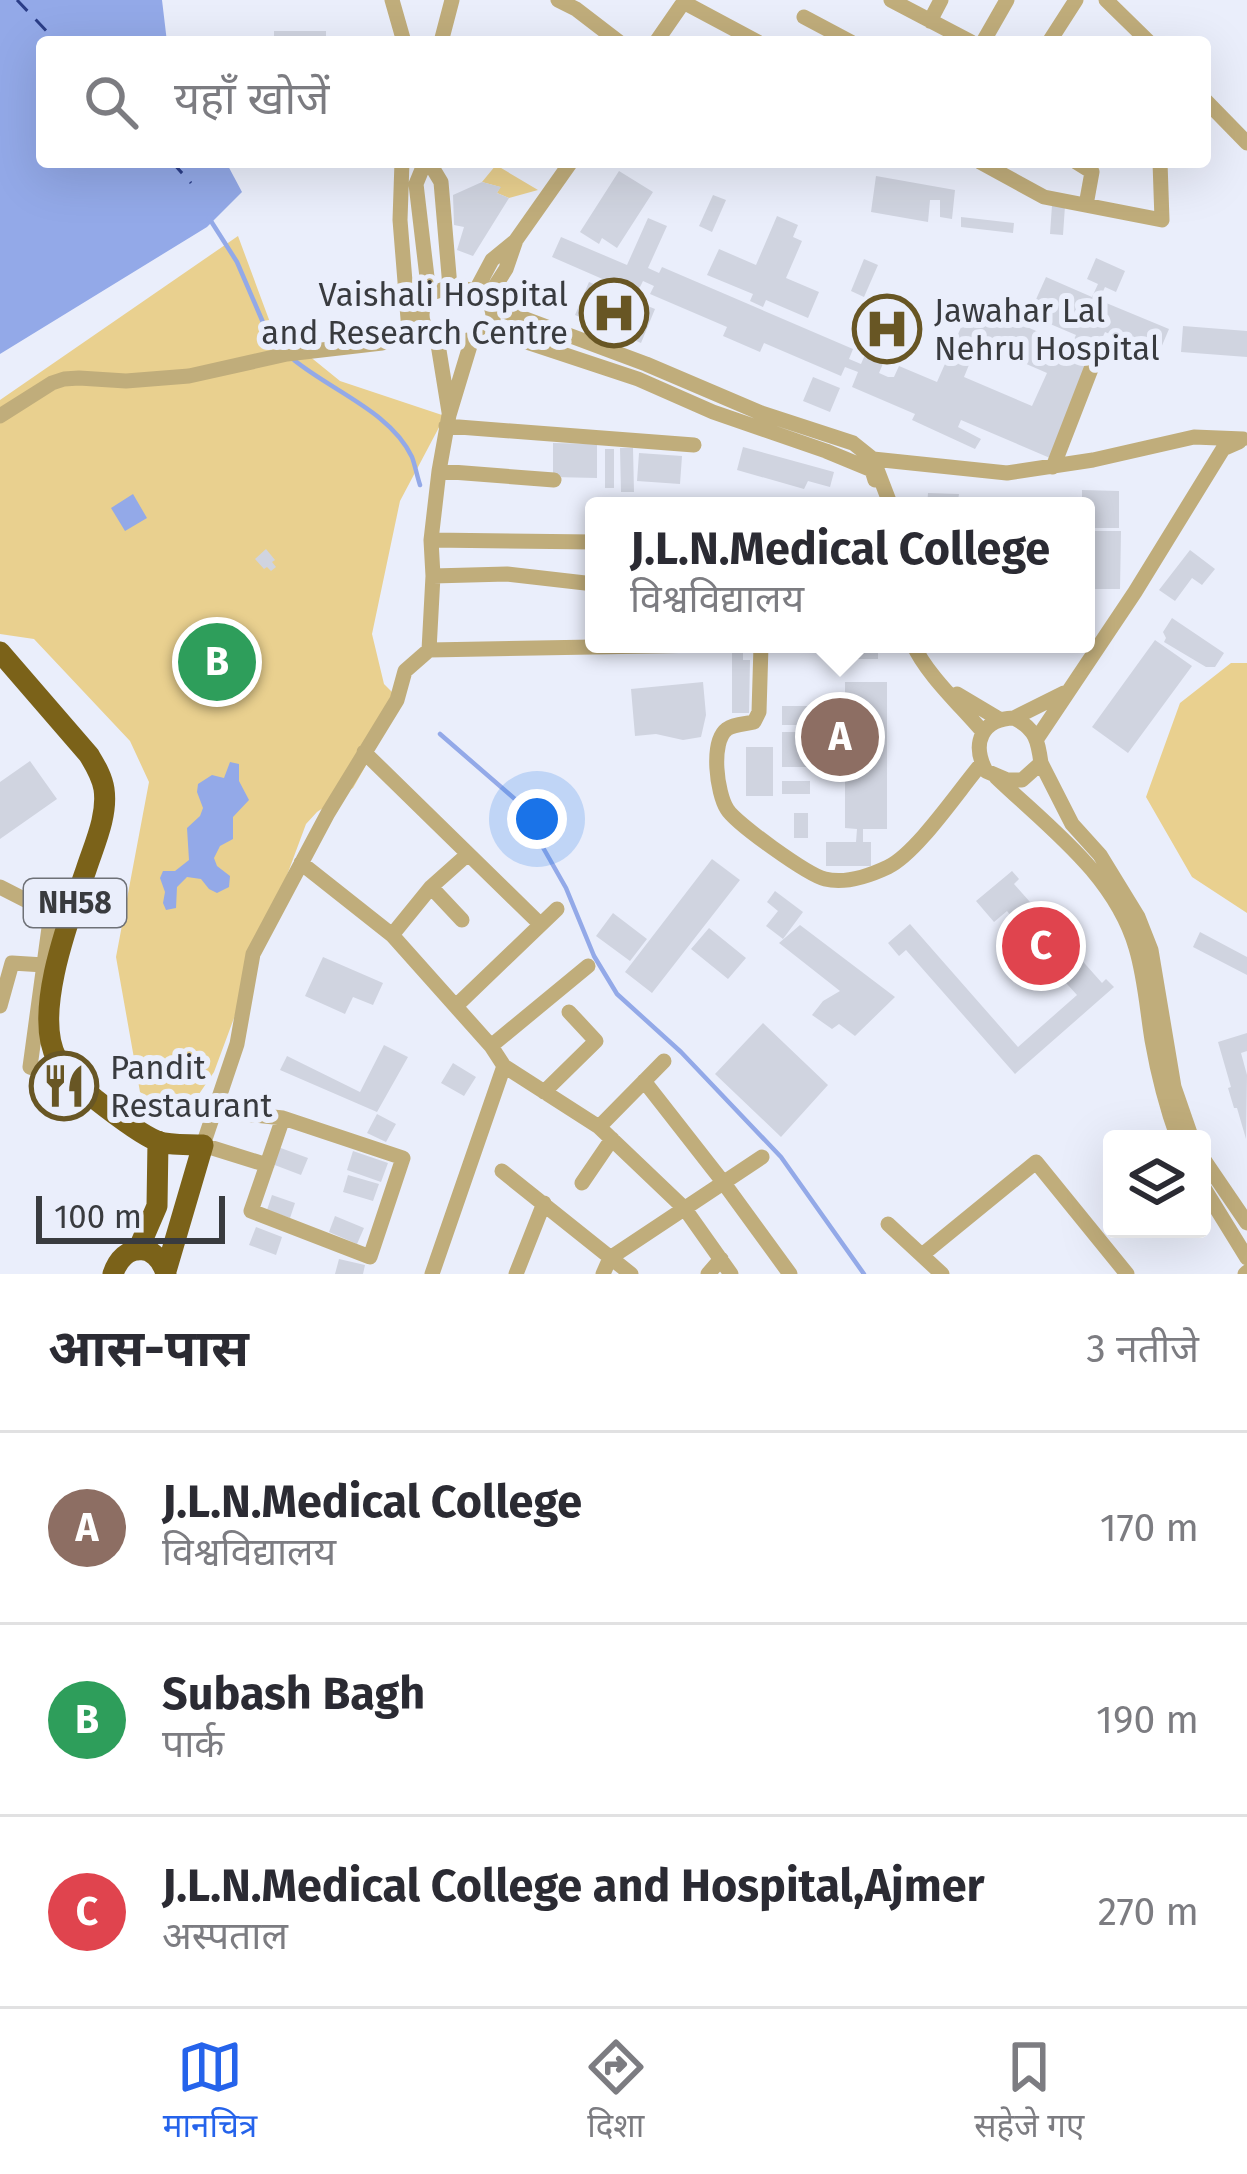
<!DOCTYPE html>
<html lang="hi">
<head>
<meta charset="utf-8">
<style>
	:root { --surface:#fff; --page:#f2f2f3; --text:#2b2b33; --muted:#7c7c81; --line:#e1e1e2; --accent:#2563eb }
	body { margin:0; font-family:"Fira Sans","Noto Sans Devanagari",sans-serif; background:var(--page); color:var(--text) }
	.controls { position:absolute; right:36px; bottom:36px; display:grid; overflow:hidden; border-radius:12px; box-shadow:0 12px 48px #0002 }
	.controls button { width:108px; height:108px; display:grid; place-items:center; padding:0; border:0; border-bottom:3px solid var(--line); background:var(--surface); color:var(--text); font:60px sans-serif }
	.scale { position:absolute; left:36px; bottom:30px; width:189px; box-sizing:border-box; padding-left:12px; border:6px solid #393b3f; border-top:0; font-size:33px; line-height:42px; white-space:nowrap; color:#393b3f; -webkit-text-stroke:9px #eaeefb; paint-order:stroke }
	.you { position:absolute; left:537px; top:819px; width:42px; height:42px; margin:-30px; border:9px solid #fff; border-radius:50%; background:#1a73e8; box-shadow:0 0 0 18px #1a73e833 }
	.badge { display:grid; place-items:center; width:78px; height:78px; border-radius:50%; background:var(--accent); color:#fff; font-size:39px; font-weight:700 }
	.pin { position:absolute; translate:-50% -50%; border:6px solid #fff; box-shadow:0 3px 12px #0006 }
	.popup { position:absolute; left:585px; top:497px; width:510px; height:156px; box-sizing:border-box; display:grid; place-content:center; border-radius:12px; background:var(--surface); filter:drop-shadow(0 3px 9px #0005); font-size:39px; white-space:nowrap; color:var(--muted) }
	.popup b { font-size:45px; color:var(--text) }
	.popup::after { content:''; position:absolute; left:50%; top:100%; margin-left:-24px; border:24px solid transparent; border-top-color:var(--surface) }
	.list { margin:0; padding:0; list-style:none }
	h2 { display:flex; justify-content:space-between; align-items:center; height:156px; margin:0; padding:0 48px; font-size:51px }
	h2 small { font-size:39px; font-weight:400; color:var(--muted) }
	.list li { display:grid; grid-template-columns:78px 1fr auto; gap:36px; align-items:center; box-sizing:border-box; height:192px; padding:0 48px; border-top:3px solid var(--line) }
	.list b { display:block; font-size:45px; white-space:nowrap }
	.list p { margin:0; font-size:39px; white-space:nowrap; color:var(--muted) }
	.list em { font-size:39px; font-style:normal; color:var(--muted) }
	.icon { flex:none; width:66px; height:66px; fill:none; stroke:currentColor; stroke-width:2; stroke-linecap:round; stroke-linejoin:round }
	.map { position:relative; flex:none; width:1247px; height:1274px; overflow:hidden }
	.search { position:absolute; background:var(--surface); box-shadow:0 12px 48px #0002; left:36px; right:36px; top:36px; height:132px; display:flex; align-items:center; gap:30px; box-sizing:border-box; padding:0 42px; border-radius:12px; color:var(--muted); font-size:45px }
	.sheet { height:732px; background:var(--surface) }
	nav { display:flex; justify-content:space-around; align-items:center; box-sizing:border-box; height:168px; border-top:3px solid var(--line); background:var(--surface); font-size:33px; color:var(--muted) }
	nav a { display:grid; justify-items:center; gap:6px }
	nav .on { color:var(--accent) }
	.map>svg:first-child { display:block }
	.park { fill:#e9d08f }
	.water { fill:#93a9e8 }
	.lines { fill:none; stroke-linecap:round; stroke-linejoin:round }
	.stream { stroke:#93a9e8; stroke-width:4.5 }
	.ferry { stroke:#2a3d87; stroke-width:3; stroke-dasharray:15 12; stroke-linecap:butt }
	.building { fill:#d0d4e0; fill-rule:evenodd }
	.minor { stroke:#c0ad7b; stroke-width:15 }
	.highway { stroke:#7b6219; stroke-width:21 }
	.labels { text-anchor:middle; stroke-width:12; stroke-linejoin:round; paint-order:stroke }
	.shield { fill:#eaeefb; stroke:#6e7177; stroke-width:3 }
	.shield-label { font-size:30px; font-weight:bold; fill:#393b3f }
	.poi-label { font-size:33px; fill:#393b3f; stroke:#eaeefb; text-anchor:start }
</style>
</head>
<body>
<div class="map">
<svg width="1247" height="1274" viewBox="0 0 1247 1274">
	<rect width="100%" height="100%" fill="#eaeefb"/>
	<path class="park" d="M496 165 538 190 509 198 497 193 500 187 482 182Z
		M238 236 271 325 340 381 445 416 400 501 372 634 384 684 402 702 353 788 317 812 306 824 214 1072 182 1119 140 1092 116 957 149 782 130 741 34 639 0 634V400Z
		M1231 663H1247V913L1192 877 1146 797 1180 703Z"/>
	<path class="water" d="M0 0H162L167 42H42V162H226L242 192 207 227 0 354Z
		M133 494 147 518 125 531 111 508Z
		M230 762 239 764V781L249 800 233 817V839L220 846 214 858 217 866 230 876 229 887 217 893 209 889 201 879 187 877 177 887 176 908 166 910 163 903 165 892 160 878 163 871H175L189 860 187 828 200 816 203 808 197 792 198 784 212 775 224 778Z"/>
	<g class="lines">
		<path class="stream" d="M209 218 237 262 265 327 281 349
			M294 360C332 391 391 412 412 457 415 465 417 476 420 485
			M440 734 516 800 566 888 594 956 617 994 681 1052 781 1157 864 1274"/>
		<path class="ferry" d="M17 0 57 42
			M172 162 191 183"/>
	</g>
	<path class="building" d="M274 31H326V42H274Z
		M619 171 653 192 617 248 602 238 599 244 580 232Z
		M876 176 955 190 952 219 940 217V200H930L928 222 871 212Z
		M482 182 501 187 497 193 509 198 473 256 457 250 464 227 454 225 453 195Z
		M713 195 726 200 712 232 699 226Z
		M1052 205 1065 206 1063 235 1050 234Z
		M777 216 798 225 793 237 802 241 786 278 819 292 808 318 766 300 763 307 750 301 753 294 707 275 719 249 756 265Z
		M961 217 1014 223 1013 233 961 227Z
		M648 218 667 226 648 268 659 273 662 267 853 349 849 359 861 364 881 318 872 315 878 300 905 312 879 373 888 377H894L899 366 937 382 966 316 986 324 992 312 1071 346 1076 335 1029 315 1046 277 1092 297 1098 284 1087 279 1096 258 1125 271 1116 292 1105 287 1099 300 1169 329 1158 355 1105 332 1096 352 1080 345 1078 349 1094 356 1050 458 961 420 958 427 981 439 975 449 912 420 915 414 852 387 858 372 845 367 841 376 764 343 760 352 723 336 727 327 650 294 654 286 643 281 640 287 630 291 552 257 561 237 627 265ZM978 343 1047 373 1032 406 964 377Z
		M864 259 878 265 864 297 851 291Z
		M589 282 655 309 641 343 575 315Z
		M1183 326 1247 331V357L1181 352Z
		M813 377 840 388 830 412 803 401Z
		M553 443 597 444V478L553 477Z
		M743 447 834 472 830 487 808 481 804 489 737 470Z
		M620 448H633L634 492H621Z
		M605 449H614V488H605Z
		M639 453 682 456 680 484 637 481Z
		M1082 490 1119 491V528H1086V506H1082Z
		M928 493 959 494 957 506H927Z
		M838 497H873L876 506H838Z
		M1086 531H1121L1120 589H1086Z
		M266 549 275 560 272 562 276 567 271 571 267 567 264 569 255 559Z
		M1190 550 1215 569 1202 585 1192 578 1175 601 1159 590Z
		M1172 618 1224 653 1215 667H1206L1164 642 1166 638 1163 632Z
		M1155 640 1192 666 1128 753 1092 727Z
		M846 644H878V659H846Z
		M732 653H743V660H750L749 713H732Z
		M703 682 706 715 701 737 683 740 656 734 635 736 631 689Z
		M845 682H887V829H863V842H871V866H826V842H856L857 829 845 828V756H839V767H782V732H839V746H845Z
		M782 706H835V725H782Z
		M746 747H773V796H746Z
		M30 761 57 799 0 839V782Z
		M782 781H810V794H782Z
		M794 813H808V838H794Z
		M712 859 740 880 652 993 625 972Z
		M1012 871 1019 879 1014 884 1102 983 1106 979 1114 987 1015 1074 906 950 899 956 888 943 910 924 1018 1047 1077 995 1047 962 1032 975 1013 953 1030 938 1007 911 994 922 976 901Z
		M775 891 803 912 783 939 766 926 778 911 767 902Z
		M613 913 647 939 630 961 596 936Z
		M800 925 895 997 855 1036 839 1024 832 1029 812 1015 823 1001 840 991 779 943Z
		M709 928 746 958 728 979 691 949Z
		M1200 932 1247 957V975L1193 947Z
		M323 957 383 983 373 1005 353 997 345 1014 305 996Z
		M763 1023 828 1085 781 1137 715 1074Z
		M1247 1033V1051L1241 1053 1247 1075 1246 1139 1237 1108H1234L1228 1088 1231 1087 1218 1042Z
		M384 1045 408 1057 377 1112 280 1070 287 1056 360 1092Z
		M453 1063 476 1077 464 1096 441 1083Z
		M377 1114 396 1124 386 1142 367 1133Z
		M278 1147 308 1158 301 1175 272 1164Z
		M353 1151 388 1163 381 1182 347 1170Z
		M348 1175 379 1184 373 1201 343 1192Z
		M272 1195 295 1203 290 1218 267 1210Z
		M335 1216 364 1228 357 1244 329 1232Z
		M256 1227 282 1237 276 1255 249 1245Z
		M339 1259 365 1265 363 1274H335Z"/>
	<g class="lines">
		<path class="minor" d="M392 0 404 42
			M558 0 576 9 619 42
			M891 0 971 42
			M1106 0 1149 42
			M683 2 758 42
			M804 17 851 42
			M930 21 941 0
			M441 42 452 0
			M656 42 685 0
			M983 42 1007 0
			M1049 42 1076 0
			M1205 100 1247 143
			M402 162 400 220 409 331
			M425 162 416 184 429 294
			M429 162 441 182 450 287
			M980 162 1044 197 1162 220 1160 162
			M1076 162 1092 172 1086 205
			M450 287C477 289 495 294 493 324 470 357 400 341 429 294Z
			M476 290 492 260 514 242
			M488 297 506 269 516 240 571 162
			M493 307 646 364 761 413 853 443 873 459 891 506
			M490 330 638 379 713 412 826 451 872 470 875 480
			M437 338 449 412
			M0 416 52 383 64 379 79 378 126 381 189 376 287 354 382 343 424 325
			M446 426 694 445
			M873 459 1007 473 1093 460 1194 437 1243 439
			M1053 467 1098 351
			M439 471 554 480
			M431 540 594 542
			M433 576 507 574 594 584
			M913 644C926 674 961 706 983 732
			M761 646 759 712 754 722C746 724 734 724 727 729 710 742 717 793 727 809 735 823 808 875 825 879 845 884 869 876 888 867 917 853 959 790 982 763
			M429 650 767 644
			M957 694 999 719
			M1014 718C1036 729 1038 741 1041 763L1022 780H1007L986 771C971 743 982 719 1014 718Z
			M1014 718 1064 693
			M1038 737 1135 592 1223 449 1239 442
			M364 752 540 924
			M1041 763 1072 824 1100 855 1138 917 1151 950 1174 1087 1192 1139
			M996 777C1048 827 1115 875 1136 948 1145 978 1147 1009 1152 1040 1158 1074 1166 1106 1178 1139
			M301 863 392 935 491 1046 504 1066 599 1127 685 1209 731 1274
			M0 887 51 913 30 1067 71 1080
			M431 887 462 920
			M392 935 431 887 468 854
			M0 1006 12 963 44 965
			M456 1006 557 909
			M491 1046 588 966
			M644 1081 723 1182 790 1274
			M544 1092 596 1041 569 1012
			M216 1111 283 1118 403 1158 370 1257 251 1211 283 1118
			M599 1127 664 1061
			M1202 1157 1247 1223
			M267 1165 203 1145 237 1044 253 954 328 813 397 700 405 671 429 650 433 576 431 540 439 471 449 415 472 339
			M502 1171 631 1274
			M582 1183 612 1139
			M1202 1185 1247 1258
			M888 1224 942 1274
			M922 1255 1036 1162 1127 1274
			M432 1274 504 1066
			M516 1274 544 1203
			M603 1274 610 1258 762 1157
			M708 1274 721 1259
			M1245 1274 1247 1272"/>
		<path class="highway" d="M0 652 89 755C95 765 102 776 104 789 108 816 94 845 86 870 70 916 32 1014 57 1059 66 1075 81 1087 95 1099 109 1110 142 1135 157 1141 170 1146 189 1144 203 1145L166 1271
			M138 1250 157 1206 158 1141
			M113 1274C123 1242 157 1241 166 1274"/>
	</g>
	<defs>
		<symbol id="hospital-ring" viewBox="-11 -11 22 22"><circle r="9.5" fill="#eaeefb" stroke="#685624" stroke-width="1.5"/><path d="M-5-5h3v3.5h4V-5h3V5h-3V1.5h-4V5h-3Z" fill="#685624"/></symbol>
		<symbol id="restaurant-ring" viewBox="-11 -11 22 22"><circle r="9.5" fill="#eaeefb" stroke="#685624" stroke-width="1.5"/><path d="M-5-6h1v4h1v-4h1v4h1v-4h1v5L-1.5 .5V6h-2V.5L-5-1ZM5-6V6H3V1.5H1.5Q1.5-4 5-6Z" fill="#685624"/></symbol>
	</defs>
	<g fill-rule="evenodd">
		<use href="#hospital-ring" x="576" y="275" width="76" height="76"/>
		<use href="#hospital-ring" x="849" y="291" width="76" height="76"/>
		<use href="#restaurant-ring" x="26" y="1048" width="76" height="76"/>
	</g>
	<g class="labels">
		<rect class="shield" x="24" y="879" width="102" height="48" rx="9"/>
		<g class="shield-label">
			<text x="75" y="913">NH58</text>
		</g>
		<g class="poi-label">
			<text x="568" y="306" text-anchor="end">Vaishali Hospital<tspan x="568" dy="38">and Research Centre</tspan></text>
			<text x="934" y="322">Jawahar Lal<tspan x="934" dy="38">Nehru Hospital</tspan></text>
			<text x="110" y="1079">Pandit<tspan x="110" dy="38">Restaurant</tspan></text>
		</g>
	</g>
</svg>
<div class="controls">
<button><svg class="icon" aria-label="layers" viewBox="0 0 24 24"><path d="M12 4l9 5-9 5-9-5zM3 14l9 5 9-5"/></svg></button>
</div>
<div class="scale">100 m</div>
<div class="you"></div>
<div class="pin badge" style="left:840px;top:737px;background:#8d6e63">A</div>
<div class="popup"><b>J.L.N.Medical College</b>विश्वविद्यालय</div>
<div class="pin badge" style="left:217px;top:662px;background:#2e9e5b">B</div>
<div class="pin badge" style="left:1041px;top:946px;background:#e0444e">C</div>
<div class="search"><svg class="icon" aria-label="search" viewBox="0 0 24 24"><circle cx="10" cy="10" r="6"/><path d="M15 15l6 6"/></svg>यहाँ खोजें</div>
</div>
<section class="sheet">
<h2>आस-पास<small>3 नतीजे</small></h2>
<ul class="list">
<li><span class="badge" style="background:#8d6e63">A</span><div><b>J.L.N.Medical College</b><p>विश्वविद्यालय</p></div><em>170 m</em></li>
<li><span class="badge" style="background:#2e9e5b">B</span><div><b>Subash Bagh</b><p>पार्क</p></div><em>190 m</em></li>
<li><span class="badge" style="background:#e0444e">C</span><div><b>J.L.N.Medical College and Hospital,Ajmer</b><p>अस्पताल</p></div><em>270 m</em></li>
</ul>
</section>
<nav>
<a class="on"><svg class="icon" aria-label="map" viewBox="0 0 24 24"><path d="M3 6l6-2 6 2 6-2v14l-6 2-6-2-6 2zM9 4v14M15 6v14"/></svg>मानचित्र</a>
<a><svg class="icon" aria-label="directions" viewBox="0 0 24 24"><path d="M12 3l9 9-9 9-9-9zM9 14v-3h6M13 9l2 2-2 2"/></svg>दिशा</a>
<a><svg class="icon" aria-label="saved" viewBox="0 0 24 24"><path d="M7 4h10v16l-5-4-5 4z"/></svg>सहेजे गए</a>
</nav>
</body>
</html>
